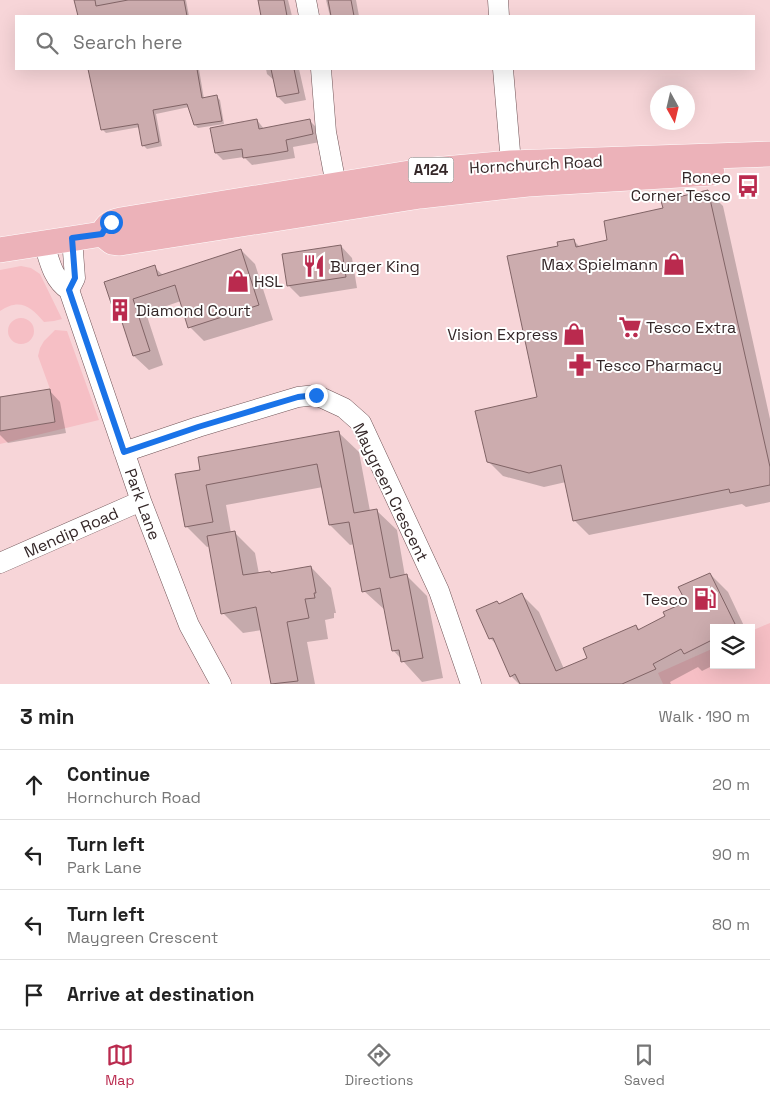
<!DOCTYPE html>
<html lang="en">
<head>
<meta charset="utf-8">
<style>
	:root { --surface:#fff; --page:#f2f2f2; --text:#222; --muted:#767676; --line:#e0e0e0; --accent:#ba2a4e }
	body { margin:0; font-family:"Space Grotesk",sans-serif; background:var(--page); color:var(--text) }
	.controls { position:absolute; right:15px; bottom:15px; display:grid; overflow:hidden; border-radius:0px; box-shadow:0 5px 20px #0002 }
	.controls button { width:45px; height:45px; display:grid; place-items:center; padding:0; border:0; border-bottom:1px solid var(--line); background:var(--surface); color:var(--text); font:25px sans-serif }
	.compass { position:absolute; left:650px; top:85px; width:45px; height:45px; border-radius:50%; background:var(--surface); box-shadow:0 5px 20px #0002; rotate:172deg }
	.stop { position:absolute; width:15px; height:15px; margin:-11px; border:4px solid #1a73e8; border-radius:50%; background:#fff }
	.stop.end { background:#1a73e8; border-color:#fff; box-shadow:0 1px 5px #0008 }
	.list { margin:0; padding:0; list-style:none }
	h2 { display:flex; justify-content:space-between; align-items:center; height:65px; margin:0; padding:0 20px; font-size:21px }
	h2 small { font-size:16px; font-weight:400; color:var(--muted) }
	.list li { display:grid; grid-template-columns:32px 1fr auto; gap:15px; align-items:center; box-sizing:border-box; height:70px; padding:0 20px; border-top:1px solid var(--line) }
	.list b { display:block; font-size:19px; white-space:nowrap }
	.list p { margin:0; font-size:16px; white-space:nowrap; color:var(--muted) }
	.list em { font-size:16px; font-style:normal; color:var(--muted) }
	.icon { flex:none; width:28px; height:28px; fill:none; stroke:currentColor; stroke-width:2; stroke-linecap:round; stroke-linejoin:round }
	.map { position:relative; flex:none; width:770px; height:684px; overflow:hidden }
	.search { position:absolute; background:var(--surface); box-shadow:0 5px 20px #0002; left:15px; right:15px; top:15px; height:55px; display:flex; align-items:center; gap:12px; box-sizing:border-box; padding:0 18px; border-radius:0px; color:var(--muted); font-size:19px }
	.sheet { height:345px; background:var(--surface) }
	nav { display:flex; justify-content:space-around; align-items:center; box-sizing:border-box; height:70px; border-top:1px solid var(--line); background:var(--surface); font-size:14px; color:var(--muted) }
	nav a { display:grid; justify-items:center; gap:2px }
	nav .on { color:var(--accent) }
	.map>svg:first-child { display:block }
	.green { fill:#f6bfc5 }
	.shadow { fill:#0003 }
	.building { fill:#ccacae; stroke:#816466 }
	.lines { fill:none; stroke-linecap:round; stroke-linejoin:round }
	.minor-casing { stroke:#725659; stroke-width:21 }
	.major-casing { stroke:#fff; stroke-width:26 }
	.minor { stroke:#fff; stroke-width:20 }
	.major { stroke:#ecb2b9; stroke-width:25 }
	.route { stroke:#1a73e8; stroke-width:6 }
	.labels { text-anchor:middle; stroke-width:4; stroke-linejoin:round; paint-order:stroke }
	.shield { fill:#fff; stroke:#716868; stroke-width:1 }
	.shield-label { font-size:15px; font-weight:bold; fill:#342728 }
	.street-label { font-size:16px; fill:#342728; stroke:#fff }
	.poi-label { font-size:16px; fill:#342728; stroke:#fff; text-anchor:start }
</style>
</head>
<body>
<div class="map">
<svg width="770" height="684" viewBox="0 0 770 684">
	<rect width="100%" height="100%" fill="#f7d5d8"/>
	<path class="green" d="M21 266 31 268 40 274 62 319 54 321 44 322C30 306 20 298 0 311V270Z
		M8 331a13 13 0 1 1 26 0a13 13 0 1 1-26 0Z
		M55 330 67 331 99 420 0 444V431L55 422 50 389 38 356 40 348 44 341Z
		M770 623V684H663L658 673 714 648V665H751V631Z"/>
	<path class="shadow" d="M76 0H186L189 16H79Z
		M258 0H288L292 16H262Z
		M326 0H356L359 16H330Z
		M90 69H199L204 99 217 97 220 100 224 124 198 128 195 125 189 107 156 114 162 146 147 149 143 145 140 127 106 133 102 129Z
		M266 69H299L306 100 285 104 278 97 275 81 267 74Z
		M257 120 264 129 310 121 317 128 320 142 293 147 295 158 252 165 244 157 223 160 216 153Z
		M708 191 723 206 770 419V502L746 507 742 504 589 535 574 520 566 482 544 487 503 476 488 461 539 398 560 247 573 240 580 247 609 241 665 209Z
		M341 246 352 258 357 288 300 297 289 286Z
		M241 250 255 264 273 320 204 341 190 327 181 301 146 313 163 365 149 370 134 356 122 318 113 306 154 267 163 275Z
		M49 390 60 402 66 433 8 443 0 435V399Z
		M338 432 359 452 370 511 376 510 397 530 405 576H407L427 596 443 678 422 682 393 650 386 611 364 591 355 544 350 545 330 525 323 487 226 505 231 533 234 532 255 553 259 574H272L311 567 331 588 336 613H334V618L325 620 328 639 307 642 315 684H272L262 630 243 633 223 613 210 546 207 547 186 526 202 471Z
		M710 574 728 592 745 628H714V665L702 671 698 667 670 682 671 684H519L511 676 498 646 490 638 499 605 522 595 539 612 564 669 588 658 636 626 640 630 667 616 688 603Z"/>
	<path class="building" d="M74 0H95L96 6 128 0H184L187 16H78Z
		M258 0H284L287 16H261Z
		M328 0H351L354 16H331Z
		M88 69H197L202 98 217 95 222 121 194 125 187 104 153 110 159 142 142 146 138 124 101 130Z
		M271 69H294L299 93 277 97Z
		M257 119 259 129 310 119 313 134 286 140 288 151 271 154 243 158 242 149 215 153 210 128Z
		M708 190 770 467V485L730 493 729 489 573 521 561 465 529 473 487 462 475 411 537 397 507 256 558 246 557 242 574 239 576 247 607 240 604 221 663 208 661 201Z
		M341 245 346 277 287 286 282 254Z
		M241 249 259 305 188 328 175 285 133 299 150 351 133 356 119 313 117 314 114 306H112L104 282 155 265 158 276Z
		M50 389 55 422 0 431V397Z
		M339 431 354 513 377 509 390 578 407 574 423 658 401 662 399 650 392 651 380 588 362 592 349 522 329 525 317 464 206 485 213 522 185 527 175 474 200 470 198 457Z
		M235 531 243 575 270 571 271 573 311 566 316 593H314L315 598 305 599 309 618 287 622 298 681 271 684 256 607 221 614 207 536Z
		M710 573 737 628H714V639L684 654 681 649 653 664 656 669 622 684H520L515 674 510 677 493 638 489 639 476 610 497 601 499 604 522 593 556 671 587 658 583 648 636 625 638 630 665 616 663 612 686 602 678 587Z"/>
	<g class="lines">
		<defs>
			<path id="minor" d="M306 0 309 16
				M498 0 499 16
				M321 69 326 132 336 185
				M503 69 511 163
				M44 243C49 260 53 280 69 290L141 501 189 625 221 684
				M69 290 75 278 72 238
				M124 452 198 427 298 397 316 395 344 408 361 423 439 591 471 684
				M0 563 141 501"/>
			<path id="major" d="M102 234C107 225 110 222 121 220L422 171 511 163 770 154
				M102 234 112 242 120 243 420 196 528 184 712 173
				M0 250 102 234"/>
		</defs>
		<use href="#minor" class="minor-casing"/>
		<use href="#major" class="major-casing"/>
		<use href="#minor" class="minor"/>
		<use href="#major" class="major"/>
	</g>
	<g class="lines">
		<path class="route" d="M111 222 107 225 102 234 72 238 75 278 69 290 124 452 198 427 298 397 316 395"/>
	</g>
	<defs>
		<symbol id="bus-bare" viewBox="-9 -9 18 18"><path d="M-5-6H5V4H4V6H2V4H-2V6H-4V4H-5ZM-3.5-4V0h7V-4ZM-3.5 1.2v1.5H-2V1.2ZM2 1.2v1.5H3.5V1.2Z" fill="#ba2a4e" stroke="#fff" stroke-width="2.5" paint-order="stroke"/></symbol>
		<symbol id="shop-bare" viewBox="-9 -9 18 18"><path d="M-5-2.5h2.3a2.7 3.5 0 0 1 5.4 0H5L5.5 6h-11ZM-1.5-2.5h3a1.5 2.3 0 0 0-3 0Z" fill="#ba2a4e" stroke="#fff" stroke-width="2.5" paint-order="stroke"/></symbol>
		<symbol id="restaurant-bare" viewBox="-9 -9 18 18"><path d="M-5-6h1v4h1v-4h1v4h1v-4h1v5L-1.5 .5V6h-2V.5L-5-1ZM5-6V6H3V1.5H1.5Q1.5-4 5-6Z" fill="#ba2a4e" stroke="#fff" stroke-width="2.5" paint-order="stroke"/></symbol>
		<symbol id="building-bare" viewBox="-9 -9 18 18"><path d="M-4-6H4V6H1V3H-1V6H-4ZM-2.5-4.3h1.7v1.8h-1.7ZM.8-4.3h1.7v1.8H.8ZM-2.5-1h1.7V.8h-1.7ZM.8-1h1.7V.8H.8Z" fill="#ba2a4e" stroke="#fff" stroke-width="2.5" paint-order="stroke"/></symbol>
		<symbol id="supermarket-bare" viewBox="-9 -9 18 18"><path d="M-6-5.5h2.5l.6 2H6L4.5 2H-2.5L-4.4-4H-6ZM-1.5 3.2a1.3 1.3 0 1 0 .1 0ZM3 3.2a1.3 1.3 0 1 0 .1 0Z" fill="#ba2a4e" stroke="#fff" stroke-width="2.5" paint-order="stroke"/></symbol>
		<symbol id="pharmacy-bare" viewBox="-9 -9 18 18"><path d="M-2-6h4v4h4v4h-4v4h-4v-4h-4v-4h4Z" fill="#ba2a4e" stroke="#fff" stroke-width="2.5" paint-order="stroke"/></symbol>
		<symbol id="fuel-bare" viewBox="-9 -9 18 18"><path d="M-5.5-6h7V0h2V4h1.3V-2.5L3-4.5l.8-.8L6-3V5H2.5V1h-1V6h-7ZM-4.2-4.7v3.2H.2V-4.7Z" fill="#ba2a4e" stroke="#fff" stroke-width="2.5" paint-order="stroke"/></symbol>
	</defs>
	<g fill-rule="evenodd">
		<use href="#bus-bare" x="732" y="170" width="32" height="32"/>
		<use href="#shop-bare" x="658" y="248" width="32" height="32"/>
		<use href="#restaurant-bare" x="298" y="250" width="32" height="32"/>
		<use href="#shop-bare" x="222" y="265" width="32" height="32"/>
		<use href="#building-bare" x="104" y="294" width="32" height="32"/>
		<use href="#supermarket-bare" x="614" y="311" width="32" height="32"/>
		<use href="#shop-bare" x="558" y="318" width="32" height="32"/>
		<use href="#pharmacy-bare" x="564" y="349" width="32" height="32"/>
		<use href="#fuel-bare" x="689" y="583" width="32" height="32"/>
	</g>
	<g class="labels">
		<rect class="shield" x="408.5" y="157.5" width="45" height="25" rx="4"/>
		<g class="shield-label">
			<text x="431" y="175">A124</text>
		</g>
		<g class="street-label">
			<text transform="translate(536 164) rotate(-3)" y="6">Hornchurch Road</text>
			<text transform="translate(391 492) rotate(64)" y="6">Maygreen Crescent</text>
			<text transform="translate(143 504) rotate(70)" y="6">Park Lane</text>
			<text transform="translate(71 532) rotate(-24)" y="6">Mendip Road</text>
		</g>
		<g class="poi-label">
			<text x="731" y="183" text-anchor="end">Roneo<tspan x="731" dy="18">Corner Tesco</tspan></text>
			<text x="658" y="270" text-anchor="end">Max Spielmann</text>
			<text x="330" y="272">Burger King</text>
			<text x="254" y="287">HSL</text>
			<text x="136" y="316">Diamond Court</text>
			<text x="646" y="333">Tesco Extra</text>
			<text x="558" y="340" text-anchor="end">Vision Express</text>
			<text x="596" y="371">Tesco Pharmacy</text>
			<text x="688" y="605" text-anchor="end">Tesco</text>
		</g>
	</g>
</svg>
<div class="controls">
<button><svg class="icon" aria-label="layers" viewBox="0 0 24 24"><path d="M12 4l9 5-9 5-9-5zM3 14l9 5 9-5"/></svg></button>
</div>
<svg class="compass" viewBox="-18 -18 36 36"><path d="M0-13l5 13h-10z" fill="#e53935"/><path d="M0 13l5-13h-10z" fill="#767676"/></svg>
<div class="stop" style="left:111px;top:222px"></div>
<div class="stop end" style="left:316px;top:395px"></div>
<div class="search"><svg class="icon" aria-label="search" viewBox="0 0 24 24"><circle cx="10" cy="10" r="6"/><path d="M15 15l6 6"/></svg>Search here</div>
</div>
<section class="sheet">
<h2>3 min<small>Walk · 190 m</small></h2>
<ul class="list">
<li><svg class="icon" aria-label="ahead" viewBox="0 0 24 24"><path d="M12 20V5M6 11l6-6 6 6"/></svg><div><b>Continue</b><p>Hornchurch Road</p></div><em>20 m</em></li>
<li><svg class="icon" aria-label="left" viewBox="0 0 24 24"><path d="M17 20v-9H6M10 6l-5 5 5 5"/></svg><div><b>Turn left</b><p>Park Lane</p></div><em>90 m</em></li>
<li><svg class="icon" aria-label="left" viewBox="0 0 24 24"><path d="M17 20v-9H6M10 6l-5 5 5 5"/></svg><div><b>Turn left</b><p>Maygreen Crescent</p></div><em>80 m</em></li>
<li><svg class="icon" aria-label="arrive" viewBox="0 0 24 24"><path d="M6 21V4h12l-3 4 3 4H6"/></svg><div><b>Arrive at destination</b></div></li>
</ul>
</section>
<nav>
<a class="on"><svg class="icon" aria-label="map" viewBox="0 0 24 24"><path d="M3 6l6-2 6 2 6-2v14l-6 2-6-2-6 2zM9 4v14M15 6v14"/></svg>Map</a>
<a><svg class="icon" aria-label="directions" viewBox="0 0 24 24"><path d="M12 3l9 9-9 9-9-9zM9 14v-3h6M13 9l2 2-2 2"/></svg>Directions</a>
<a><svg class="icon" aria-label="saved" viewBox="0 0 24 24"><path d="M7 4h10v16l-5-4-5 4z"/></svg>Saved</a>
</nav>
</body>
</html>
